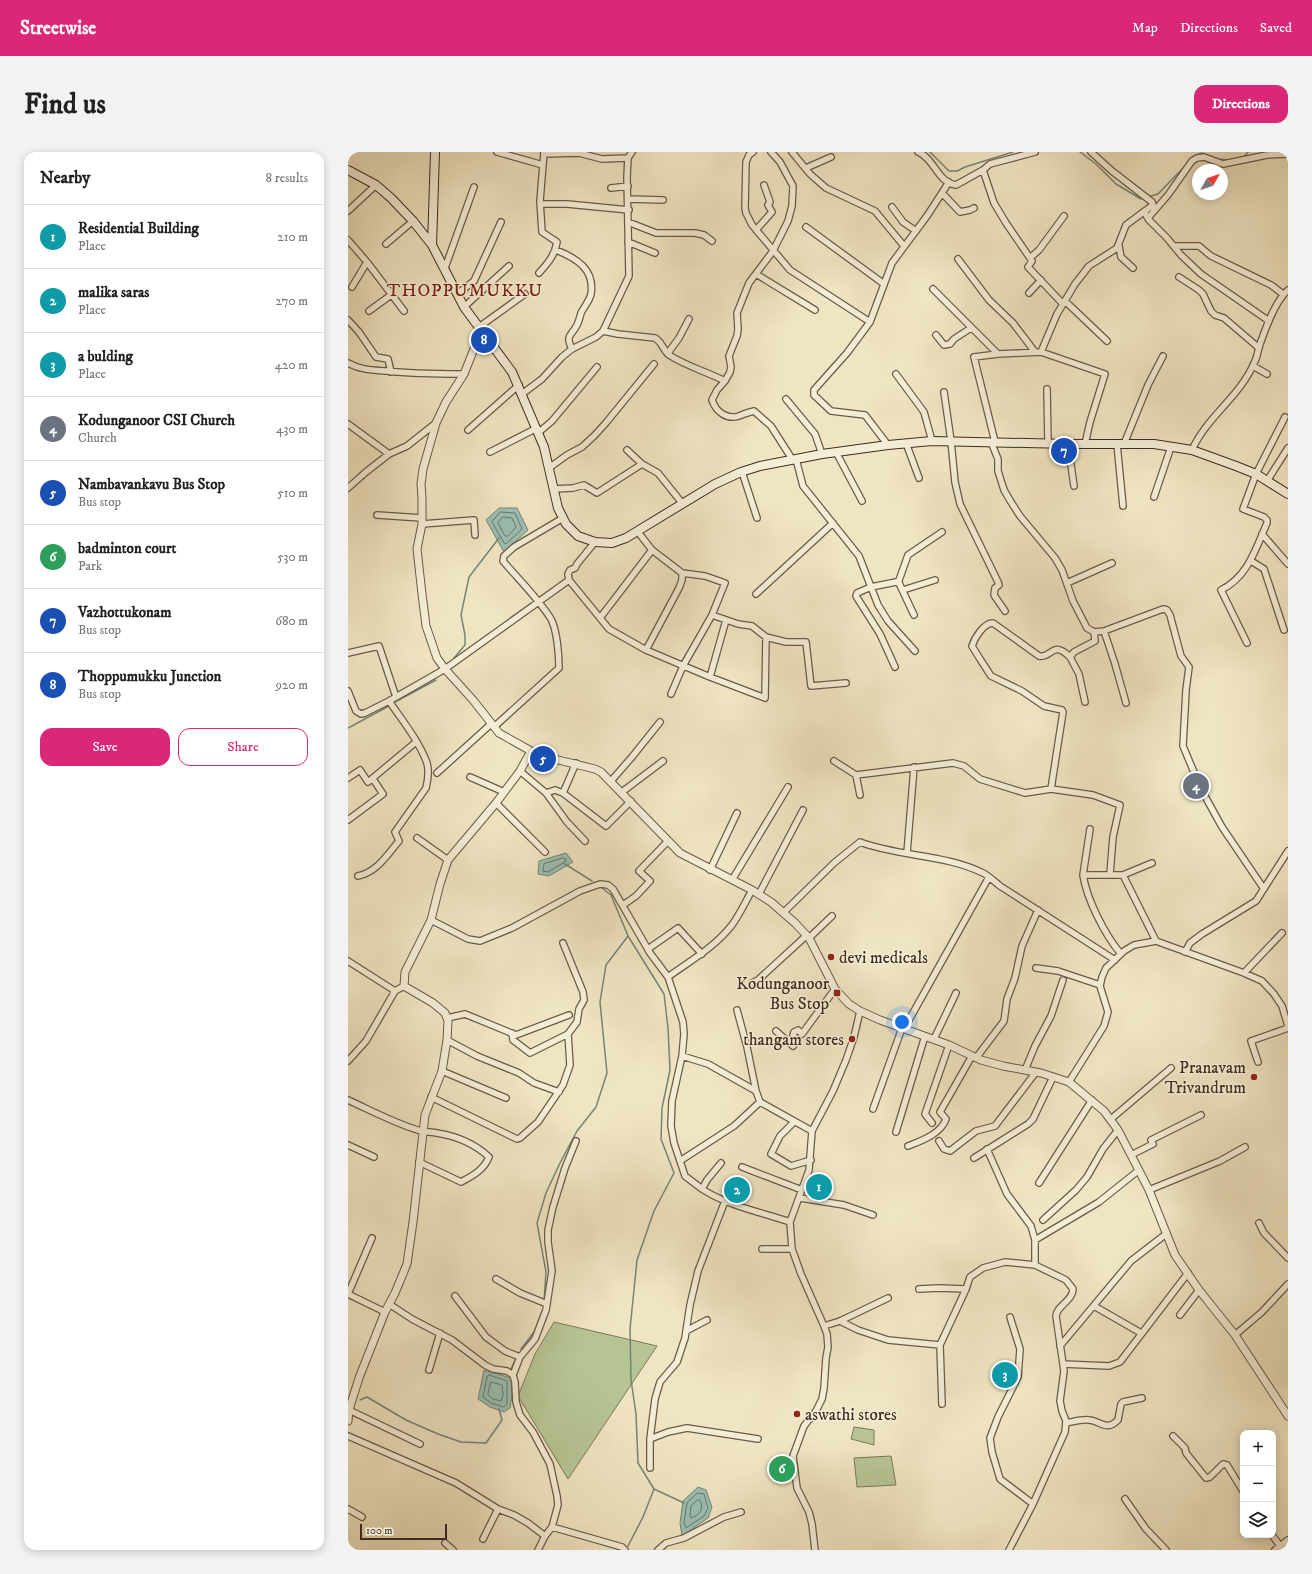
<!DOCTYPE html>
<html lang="en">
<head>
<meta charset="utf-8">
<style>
	:root { --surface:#fff; --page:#f2f2f2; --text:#202124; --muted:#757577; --line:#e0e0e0; --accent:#db2777 }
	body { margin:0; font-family:"IM FELL DW Pica",serif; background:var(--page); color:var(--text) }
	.controls { position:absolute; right:12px; bottom:12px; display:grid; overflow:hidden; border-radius:8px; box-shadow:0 2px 10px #0003 }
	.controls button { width:36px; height:36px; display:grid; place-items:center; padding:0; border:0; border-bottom:1px solid var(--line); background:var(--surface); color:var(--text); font:20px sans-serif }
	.compass { position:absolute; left:844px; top:12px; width:36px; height:36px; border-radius:50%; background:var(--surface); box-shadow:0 2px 10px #0003; rotate:50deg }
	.scale { position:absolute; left:12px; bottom:10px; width:87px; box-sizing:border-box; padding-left:4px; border:2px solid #3f2b20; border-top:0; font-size:11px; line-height:14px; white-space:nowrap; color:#3f2b20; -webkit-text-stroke:3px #f5eed7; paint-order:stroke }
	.you { position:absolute; left:554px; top:870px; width:14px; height:14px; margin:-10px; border:3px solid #fff; border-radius:50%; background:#1a73e8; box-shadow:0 0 0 6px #1a73e833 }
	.badge { display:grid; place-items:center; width:26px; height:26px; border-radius:50%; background:var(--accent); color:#fff; font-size:13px; font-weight:700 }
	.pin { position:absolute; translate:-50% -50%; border:2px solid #fff; box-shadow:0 1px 4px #0006 }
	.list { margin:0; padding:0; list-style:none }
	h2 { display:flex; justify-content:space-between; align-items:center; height:52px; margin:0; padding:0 16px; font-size:17px }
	h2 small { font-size:13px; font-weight:400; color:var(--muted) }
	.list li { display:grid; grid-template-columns:26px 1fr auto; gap:12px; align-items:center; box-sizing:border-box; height:64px; padding:0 16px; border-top:1px solid var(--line) }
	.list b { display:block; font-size:15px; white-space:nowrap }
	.list p { margin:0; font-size:13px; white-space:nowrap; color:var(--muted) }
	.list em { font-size:13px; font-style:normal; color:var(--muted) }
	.actions { display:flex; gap:8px; padding:12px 16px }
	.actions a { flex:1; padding:9px 0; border:1px solid var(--accent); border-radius:12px; text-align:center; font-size:14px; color:var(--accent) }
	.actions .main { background:var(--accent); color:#fff }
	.icon { flex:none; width:22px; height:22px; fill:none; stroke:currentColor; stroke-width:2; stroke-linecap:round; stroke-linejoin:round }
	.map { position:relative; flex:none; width:940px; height:1398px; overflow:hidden; border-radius:12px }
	header { display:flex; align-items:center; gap:24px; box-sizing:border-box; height:56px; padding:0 20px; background:var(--accent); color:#fff }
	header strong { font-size:19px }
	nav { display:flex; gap:22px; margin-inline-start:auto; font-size:14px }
	.intro { display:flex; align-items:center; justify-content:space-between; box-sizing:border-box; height:96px; padding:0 24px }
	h1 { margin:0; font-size:28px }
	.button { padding:10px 18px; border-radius:12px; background:var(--accent); color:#fff; font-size:14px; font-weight:700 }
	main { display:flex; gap:24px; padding:0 24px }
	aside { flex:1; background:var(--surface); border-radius:12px; box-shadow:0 2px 10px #0003 }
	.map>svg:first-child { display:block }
	.green { fill:#b7c595; stroke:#7b785a }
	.water { fill:#9abfb2; stroke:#768478 }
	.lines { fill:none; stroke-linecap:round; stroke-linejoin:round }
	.shore { stroke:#6c7569; stroke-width:1 }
	.stream { stroke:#768478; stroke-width:1.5 }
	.minor-casing { stroke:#6b5a48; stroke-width:8 }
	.tertiary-casing { stroke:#6b5a48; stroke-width:9 }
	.secondary-casing { stroke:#3f2b20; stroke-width:10 }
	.minor { stroke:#f5eed7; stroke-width:5.5 }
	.tertiary { stroke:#f5eed7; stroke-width:7 }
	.secondary { stroke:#f5eed7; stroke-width:8 }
	.poi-dot { fill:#8f2418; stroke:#f5eed7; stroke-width:1.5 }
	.labels { text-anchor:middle; stroke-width:3; stroke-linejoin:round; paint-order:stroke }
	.poi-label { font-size:17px; fill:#3f2b20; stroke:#f5eed7; text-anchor:end }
	.neighbourhood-label { font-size:18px; letter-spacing:1px; fill:#7a1f14; stroke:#f5eed7 }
</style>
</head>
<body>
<header>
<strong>Streetwise</strong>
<nav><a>Map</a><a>Directions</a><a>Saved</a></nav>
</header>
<div class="intro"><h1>Find us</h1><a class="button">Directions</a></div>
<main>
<aside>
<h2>Nearby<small>8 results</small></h2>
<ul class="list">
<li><span class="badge" style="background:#0f9aa8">1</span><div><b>Residential Building</b><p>Place</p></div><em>210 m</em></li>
<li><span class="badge" style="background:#0f9aa8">2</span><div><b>malika saras</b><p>Place</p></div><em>270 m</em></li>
<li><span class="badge" style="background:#0f9aa8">3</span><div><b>a bulding</b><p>Place</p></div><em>420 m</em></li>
<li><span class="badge" style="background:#6b7280">4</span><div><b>Kodunganoor CSI Church</b><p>Church</p></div><em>430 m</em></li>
<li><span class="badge" style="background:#1a4fb4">5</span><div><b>Nambavankavu Bus Stop</b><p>Bus stop</p></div><em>510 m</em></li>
<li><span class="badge" style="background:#2e9e5b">6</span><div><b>badminton court</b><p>Park</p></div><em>530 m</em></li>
<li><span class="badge" style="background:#1a4fb4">7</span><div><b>Vazhottukonam</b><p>Bus stop</p></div><em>680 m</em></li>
<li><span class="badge" style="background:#1a4fb4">8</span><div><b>Thoppumukku Junction</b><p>Bus stop</p></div><em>920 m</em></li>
</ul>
<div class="actions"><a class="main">Save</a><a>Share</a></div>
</aside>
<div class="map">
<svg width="940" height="1398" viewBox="0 0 940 1398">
	<rect width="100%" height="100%" fill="#f0e5c2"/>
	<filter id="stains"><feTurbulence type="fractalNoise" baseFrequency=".005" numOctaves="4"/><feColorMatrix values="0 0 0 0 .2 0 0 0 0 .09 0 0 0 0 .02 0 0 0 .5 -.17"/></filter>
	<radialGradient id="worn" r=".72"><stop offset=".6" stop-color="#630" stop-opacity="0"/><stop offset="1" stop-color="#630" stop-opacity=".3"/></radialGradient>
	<path class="green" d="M206 1170 309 1194 220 1327 170 1244 187 1202Z
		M506 1275 526 1278V1293L503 1287Z
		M543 1304 548 1333 509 1335 506 1306Z"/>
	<path class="water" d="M151 356H169L180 378 156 400 138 368Z
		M218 701 225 710 201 724 190 722 191 709Z
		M136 1218 163 1226 164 1243 162 1256 156 1260 142 1255 130 1247Z
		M350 1335 358 1338 364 1355 360 1366 334 1384 332 1371 335 1349Z"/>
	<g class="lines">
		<path class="shore" d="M153 360 167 361 174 377 158 392 156 391 144 370Z
			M155 365 164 366 168 375 160 384H157L150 371Z
			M215 706 218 707 217 710 200 720 195 719 196 712Z
			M141 1223 159 1229V1252L156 1255 143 1251 135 1245 139 1225Z
			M143 1230 154 1233 155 1243 153 1249 145 1247 140 1243Z
			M350 1341 356 1342 360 1356 356 1364 338 1376 336 1371 339 1351Z
			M350 1348H352C356 1357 352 1363 343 1366L342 1364 343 1354Z"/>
		<path class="stream" d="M582 0 601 19H609L617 15 665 0
			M732 0 748 12 768 32 793 47
			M849 3 854 1 864 5
			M895 6 900 0
			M869 7 881 8
			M803 44 810 42 836 15
			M106 506 117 493V483L113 463 121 425 151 386
			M47 550 88 528
			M0 576 39 555
			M217 712 244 729
			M254 736 263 743 280 784 316 842 320 876 322 918 314 956 313 987 326 1021 306 1059 289 1108 282 1177 283 1228 288 1262 290 1311 306 1337 336 1351
			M196 1149 198 1120 189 1071 198 1041 212 1011 229 979 248 955 259 921 252 850 258 813 280 784
			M173 1197 186 1180 195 1158
			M163 1217 168 1206
			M12 1248 19 1245 58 1268 90 1282 113 1290 138 1291 154 1268 151 1257
			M280 1394 295 1365 306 1337"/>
		<defs>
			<path id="minor" d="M149 0 195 13
				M405 0 401 3 398 10 397 56 398 61 404 73 442 118 522 170
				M444 0 462 22 478 36 527 59 556 94
				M570 0C586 6 590 31 608 33L635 18 646 51 658 71 684 109 680 115 715 152
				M196 2 231 1 254 7 280 6
				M458 16 483 5
				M635 18 642 12 687 0
				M263 36 280 34
				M594 41 612 60 622 58 626 56
				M280 47 315 48
				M193 52H219L281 58
				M544 55 555 70 568 79
				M0 59 28 33
				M798 63 801 68 819 86 833 103 853 122 921 169
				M800 66 820 43 844 9 849 6 856 5 875 12 919 3 940 2
				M280 70 308 81H347L356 83 364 89
				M458 75 536 132
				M408 78 424 60 420 53 422 50 416 33
				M0 88 19 110 56 159
				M280 90 307 101
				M38 92 65 69
				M771 94 773 105 785 116
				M826 94H851L863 104 923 133 935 142
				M208 98C228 106 247 117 243 142 242 148 236 155 233 161 232 165 231 169 229 173 223 185 217 182 224 197
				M682 106 691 98 716 64
				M610 107 641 148 665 171 687 200
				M97 116 126 35
				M191 121C200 111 207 103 209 90L194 80 192 49 196 0
				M408 122 467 158
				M831 125 851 138 855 142 863 159 867 163 876 166 911 196
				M4 135 19 110
				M585 137 650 202 693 200
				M681 141 693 128
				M109 142 126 129 153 70
				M717 149 759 189
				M116 155 161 114
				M21 159 43 143
				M0 168 11 180 28 205 40 207 43 220
				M131 175 177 142
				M255 179 281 124 279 25 280 6 284 0
				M588 183 596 193 602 192 606 187 623 176
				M320 201 331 186 341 167
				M0 211C12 218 25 218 39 219 64 222 90 222 116 222
				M905 214 919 222
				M548 222 576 260 584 289
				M377 229 369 238 364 248C368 260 379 268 391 264 396 262 401 260 406 259L423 274 444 307
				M699 237 700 291
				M596 240 603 289
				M174 242 194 227 214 205 224 197 248 185 255 179 270 182 307 186C314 190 315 198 321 203 338 214 359 220 377 229L382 220 383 215 381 204 389 184 390 177 389 161 401 131 425 99 440 69 444 54 445 34 432 10 423 0
				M438 247 467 282 474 302
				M0 272 41 302
				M120 278 171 233
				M190 281 204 269 249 215
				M603 289 607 330 612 352 650 430 651 433 647 436 646 443 657 459
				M643 290 650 307V319L656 338 663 350 672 364 707 406 714 418 725 449 739 476 746 480 756 479 815 457 819 458 822 463 833 504 841 515 838 538 835 594 853 637 874 675 916 737
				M647 290 626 205 650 202
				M558 291 571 326
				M720 292 726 334
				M737 292 742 270 757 222 693 200 709 162 727 132 741 114 769 96 778 73 805 53 804 50 764 19 743 0
				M769 292 775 354
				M776 292 800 233 815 204
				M540 293 517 263 483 259 466 243V238L499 201 522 170 544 111 579 64 601 30
				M279 298 294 312
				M844 298C859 264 893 244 907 209 909 205 910 199 911 195 917 178 927 149 940 138
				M142 300 189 276
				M488 300 514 349
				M448 307 455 334 511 404 523 435 509 441 508 444 532 482 547 515
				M201 316 219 303 234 295 246 284 257 272 306 212
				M394 320 409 366
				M919 329 940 296
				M0 336 18 320 41 302 59 294 88 271
				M206 337 225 336 236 333 249 341 294 312 310 321 334 351
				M806 345 823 295
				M29 363 74 366
				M74 372 126 368 127 383
				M290 380 304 398 334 421 357 424 377 431 364 463 335 514 323 542
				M914 382 940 412
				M903 409 916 417 936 478
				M221 428 261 477 298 498 362 525 417 546 418 485
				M550 431 560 403 594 380
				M719 431 764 411
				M555 438 587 428
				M408 442 485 371
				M364 463 390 472 404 474 418 485 438 490H458L463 534 498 531
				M566 463 551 431 548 430 523 435 530 453 540 469 567 499
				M252 466 304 398
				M756 479 767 512 778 551
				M899 491 873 438C900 425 908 396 919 371V368L916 365 895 357 908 322 937 265
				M298 498 331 436 334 428V421
				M0 501 31 494 48 545
				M362 525 378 468
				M0 539 8 559 13 562 17 561 41 549 97 517 221 428 220 422 222 418 227 416 229 412 247 390
				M737 550 731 522 722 505 726 500 747 489 746 480
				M146 575 211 516C211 503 209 478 203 467 190 446 171 428 155 409L156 404 166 395 215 366
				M486 609 508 623 605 611 616 614 632 627 677 641 703 637 715 560 714 558 696 554 674 539 643 524 632 507 624 494C627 485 636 471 645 471L691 504C704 507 704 487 722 505
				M172 619 198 641 207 638 215 641 258 674 283 649
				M89 621 143 572
				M508 623 512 643
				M122 625 156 640
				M0 626 12 618 20 630 68 590
				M263 629 284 605 312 570
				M703 637 745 643 772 653 765 685 762 722
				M274 640 315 609
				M198 641 219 670 237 689
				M215 641 228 611
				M148 651 197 700
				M0 668 35 642 25 627
				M742 677 735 723H775L804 711
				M69 686 100 708
				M559 701 566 615
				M362 718 389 661
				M735 723C739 748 757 783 773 802
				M10 724C29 720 39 703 51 689L47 680 78 636C80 628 81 619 79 611 71 589 54 568 41 549
				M384 728 440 635
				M411 742 455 658
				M275 753 288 744 302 729 291 719 320 689
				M435 761 486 711 512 690C552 705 596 702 635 721 641 724 647 730 652 734L767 808
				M83 768 120 787 132 789 164 776 232 739 252 732 260 733 265 737 302 801 320 825 335 870 336 882 334 904 324 949 323 974 326 991 337 1024 354 1037
				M461 786 484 764
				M808 789 896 821 914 829 926 842 934 854 940 874
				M300 797 330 776 354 802
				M837 800 842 791 854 782 908 749 940 699
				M0 809 47 839
				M688 816 710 819 752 833
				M896 821 934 781
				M320 825C342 809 367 795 384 773 392 762 398 749 404 738
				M404 831 410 828 459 783
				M389 858 399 895 408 939
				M99 866 117 862 168 883 221 863
				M556 877 641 725
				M428 879 445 894 449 889 445 883 446 880 450 878 454 882 487 837
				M164 881 165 888 182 901 220 882
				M586 887 608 841
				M99 888 129 904 171 921 186 931 211 940
				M334 904 360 912 408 939 412 950 464 979
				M628 906 656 869 659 847 667 826 674 794 690 758
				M0 909 18 889 47 839 56 834
				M910 910 903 889 940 876
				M677 918 687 894 703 864 715 828
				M94 919 158 946
				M721 930 756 874 760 860 752 834 754 825 758 816 776 799 786 793 808 789 775 723
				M83 945 169 987 172 986 190 970 215 933 222 913 220 882 229 870 231 857 236 848 235 840 215 791
				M0 948C24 959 48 972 73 979 78 980 84 980 89 981 108 984 127 992 141 1005 136 1018 124 1024 113 1030L71 1010
				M525 957 554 876
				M763 967 823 916
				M446 970 432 984 423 1002 443 1014 463 1008
				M584 971 577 962 601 893
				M548 980 577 884
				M591 989 596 997 602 999 628 979 647 974 688 920
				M0 993 26 1005
				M560 994C573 989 593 982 598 967L592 960 624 904
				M639 997 659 1042 683 1074 687 1088V1113L718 1128 725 1137C725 1149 709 1153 708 1164L716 1219 712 1249 714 1259 718 1269 717 1280 685 1352 661 1398
				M783 1003 805 992 803 988 853 963
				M626 1006 680 972 685 967 705 925
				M332 1009 386 974 412 950
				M373 1011 359 1028 354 1037C380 1054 413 1060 442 1070
				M394 1015 454 1038
				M691 1031 744 948
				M801 1038 872 1009 897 995
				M452 1046 496 1053 525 1063
				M695 1068 728 1038 739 1025 755 997 770 978
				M911 1071 916 1081 940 1106
				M687 1088 751 1050 791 1018
				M414 1097H444
				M148 1127 172 1141 199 1152
				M571 1137 591 1136 618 1137
				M0 1142 24 1086
				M0 1142 37 1160
				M107 1144 138 1185 157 1199 172 1205
				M41 1152 64 1167 104 1188 137 1213 145 1217 159 1219 165 1223
				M746 1154 793 1181
				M832 1163 851 1138
				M662 1165 672 1197 670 1225 650 1265 642 1286 644 1300 652 1327 685 1352
				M492 1169 510 1178 540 1188 592 1193 594 1252
				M476 1174 492 1169 540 1146
				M338 1179 359 1168
				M887 1183 914 1160 940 1132
				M592 1193 618 1137 622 1125 635 1116 657 1110 687 1113
				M712 1194 783 1109 818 1082
				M715 1212 761 1214 772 1210 840 1121
				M81 1218 92 1181
				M1 1258 72 1292
				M718 1271C725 1270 733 1267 741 1268 753 1269 758 1280 770 1268L773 1252 775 1250 794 1246
				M0 1284 108 1331 150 1357 166 1363 180 1371 197 1384
				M825 1284 837 1296 838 1301 858 1326 862 1325 875 1312 879 1313 895 1339
				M302 1287 320 1280 339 1276 410 1287
				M302 1316V1287L307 1247 312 1230 329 1210 337 1186 342 1153 350 1119 377 1049
				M777 1347 798 1377 818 1398
				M0 1357 14 1365
				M204 1375 274 1395 277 1398
				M924 1383 935 1398
				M135 1387 150 1357
				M97 1391 105 1398
				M190 1398 197 1384 204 1375 210 1353 209 1344 202 1312 185 1280 172 1263 168 1250 167 1230 165 1223 172 1205 187 1187 198 1158 204 1119 200 1090V1078L205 1055 217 1016 228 989
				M310 1398 318 1391 336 1386 376 1365 393 1360
				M467 1398 464 1372 461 1360 449 1336 445 1304 456 1274 468 1259 474 1247 476 1236 478 1206 480 1195 479 1182 476 1174 453 1122 444 1097 442 1070 461 1018 464 979 485 939 498 908 506 885 512 859
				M927 1398 940 1388"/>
			<path id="tertiary" d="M183 599 198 605 247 617 253 620 332 701 404 738 423 750 447 771 461 786 487 837 501 852 512 859 532 868 601 893 633 908 655 914 693 921 721 930 756 959 770 978 783 1003 801 1038 827 1103 851 1138 887 1183 940 1264
				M0 1269 1 1258 11 1226 37 1160 47 1141 59 1112 65 1070 77 963 94 919 99 888 100 869 97 861 85 851 56 834 57 820 83 768 92 732 100 708 148 651 172 619 183 599 151 581 125 548 97 517 89 506 78 474 74 442 69 397 74 372V346L73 332 75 317 88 271 98 250 116 222 126 197 131 175"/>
			<path id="secondary" d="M0 18 28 33 43 46 65 69 84 93 116 155 164 220 196 295 210 356 218 372 230 384 247 390 264 391 278 386 367 332 393 320 412 314 474 302 540 293 584 289 720 292H806L844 298 888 314 908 322 940 342
				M84 93 87 0"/>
		</defs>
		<use href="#minor" class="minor-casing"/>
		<use href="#tertiary" class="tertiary-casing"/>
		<use href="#secondary" class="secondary-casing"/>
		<use href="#minor" class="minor"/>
		<use href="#tertiary" class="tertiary"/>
		<use href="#secondary" class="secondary"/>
	</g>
	<g class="poi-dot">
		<circle cx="483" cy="805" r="4"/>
		<rect x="485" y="837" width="8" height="8" rx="2"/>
		<circle cx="504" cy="887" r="4"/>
		<circle cx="906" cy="925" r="4"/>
		<circle cx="449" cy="1262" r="4"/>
	</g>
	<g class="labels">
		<g class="poi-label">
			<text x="491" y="811" text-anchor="start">devi medicals</text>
			<text x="481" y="837">Kodunganoor<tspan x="481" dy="20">Bus Stop</tspan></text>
			<text x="496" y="893">thangam stores</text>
			<text x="898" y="921">Pranavam<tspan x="898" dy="20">Trivandrum</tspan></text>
			<text x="457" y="1268" text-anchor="start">aswathi stores</text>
		</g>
		<g class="neighbourhood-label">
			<text x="117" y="144">THOPPUMUKKU</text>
		</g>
	</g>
	<rect width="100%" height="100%" filter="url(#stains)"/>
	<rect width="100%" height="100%" fill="url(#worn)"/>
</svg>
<div class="controls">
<button>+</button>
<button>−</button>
<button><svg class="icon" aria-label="layers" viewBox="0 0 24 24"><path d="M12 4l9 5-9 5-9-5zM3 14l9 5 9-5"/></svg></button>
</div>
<svg class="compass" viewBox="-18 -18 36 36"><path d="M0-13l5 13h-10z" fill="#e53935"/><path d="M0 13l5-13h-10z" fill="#757577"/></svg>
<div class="scale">100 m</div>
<div class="you"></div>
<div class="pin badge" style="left:471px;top:1035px;background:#0f9aa8">1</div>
<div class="pin badge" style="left:389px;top:1038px;background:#0f9aa8">2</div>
<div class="pin badge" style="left:657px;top:1223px;background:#0f9aa8">3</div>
<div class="pin badge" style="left:848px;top:634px;background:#6b7280">4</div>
<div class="pin badge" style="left:195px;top:607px;background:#1a4fb4">5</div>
<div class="pin badge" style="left:434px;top:1317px;background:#2e9e5b">6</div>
<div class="pin badge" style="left:716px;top:299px;background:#1a4fb4">7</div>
<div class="pin badge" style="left:136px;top:188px;background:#1a4fb4">8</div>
</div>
</main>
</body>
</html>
